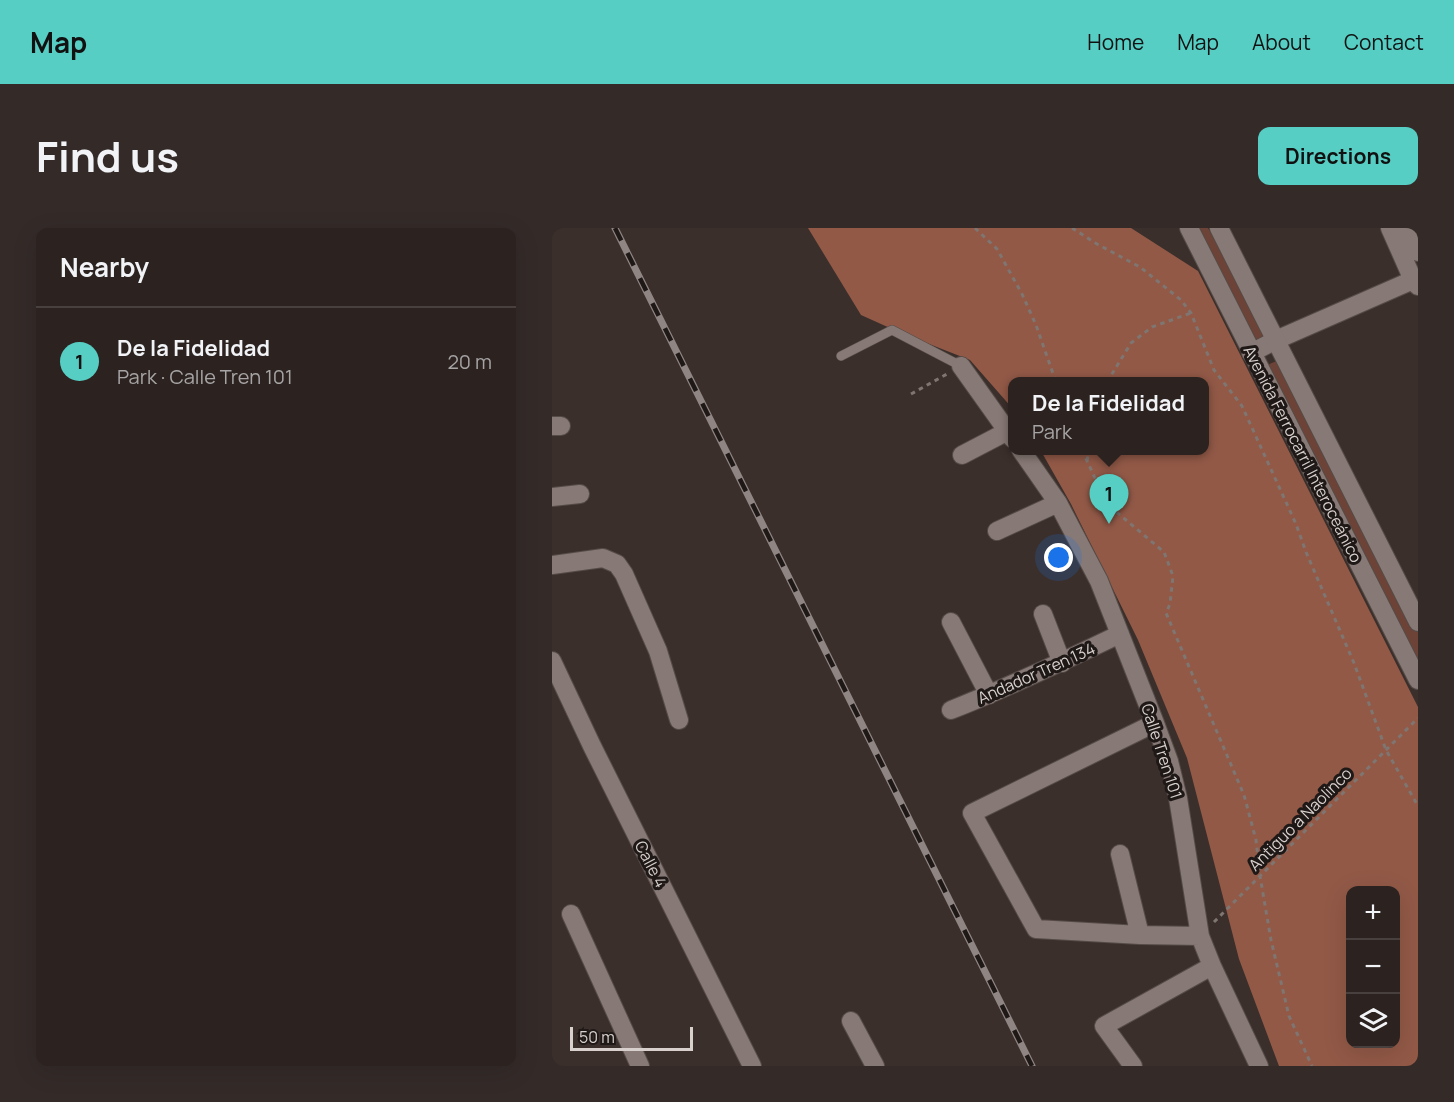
<!DOCTYPE html>
<html lang="en">
<head>
<meta charset="utf-8">
<style>
	:root { --surface:#2c2320; --page:#342b29; --text:#f1f3f6; --muted:#a6a4a5; --line:#48403e; --accent:#56cec4 }
	body { margin:0; font-family:Manrope,sans-serif; background:var(--page); color:var(--text) }
	.controls { position:absolute; right:18px; bottom:18px; display:grid; overflow:hidden; border-radius:12px; box-shadow:0 6px 24px #0002 }
	.controls button { width:54px; height:54px; display:grid; place-items:center; padding:0; border:0; border-bottom:2px solid var(--line); background:var(--surface); color:var(--text); font:30px sans-serif }
	.scale { position:absolute; left:18px; bottom:15px; width:123px; box-sizing:border-box; padding-left:6px; border:3px solid #d8d0cd; border-top:0; font-size:16px; line-height:21px; white-space:nowrap; color:#d8d0cd; -webkit-text-stroke:4px #1e1817; paint-order:stroke }
	.you { position:absolute; left:507px; top:330px; width:21px; height:21px; margin:-15px; border:4px solid #fff; border-radius:50%; background:#1a73e8; box-shadow:0 0 0 9px #1a73e833 }
	.badge { display:grid; place-items:center; width:39px; height:39px; border-radius:50%; background:var(--accent); color:#111; font-size:20px; font-weight:700 }
	.pin { position:absolute; translate:-50% -50px; filter:drop-shadow(0 2px 3px #0008) }
	.pin::after { content:''; position:absolute; top:32px; width:21px; height:18px; background:inherit; clip-path:polygon(0 0,100% 0,50% 100%) }
	.popup { position:absolute; left:456px; top:149px; width:201px; height:78px; box-sizing:border-box; display:grid; place-content:center; border-radius:12px; background:var(--surface); filter:drop-shadow(0 2px 4px #0005); font-size:20px; white-space:nowrap; color:var(--muted) }
	.popup b { font-size:22px; color:var(--text) }
	.popup::after { content:''; position:absolute; left:50%; top:100%; margin-left:-12px; border:12px solid transparent; border-top-color:var(--surface) }
	.list { margin:0; padding:0; list-style:none }
	h2 { display:flex; justify-content:space-between; align-items:center; height:78px; margin:0; padding:0 24px; font-size:26px }
	h2 small { font-size:20px; font-weight:400; color:var(--muted) }
	.list li { display:grid; grid-template-columns:39px 1fr auto; gap:18px; align-items:center; box-sizing:border-box; height:108px; padding:0 24px; border-top:2px solid var(--line) }
	.list b { display:block; font-size:22px; white-space:nowrap }
	.list p { margin:0; font-size:20px; white-space:nowrap; color:var(--muted) }
	.list em { font-size:20px; font-style:normal; color:var(--muted) }
	.icon { flex:none; width:33px; height:33px; fill:none; stroke:currentColor; stroke-width:2; stroke-linecap:round; stroke-linejoin:round }
	.map { position:relative; flex:none; width:866px; height:838px; overflow:hidden; border-radius:12px }
	header { display:flex; align-items:center; gap:36px; box-sizing:border-box; height:84px; padding:0 30px; background:var(--accent); color:#111 }
	header strong { font-size:28px }
	nav { display:flex; gap:33px; margin-inline-start:auto; font-size:21px }
	.intro { display:flex; align-items:center; justify-content:space-between; box-sizing:border-box; height:144px; padding:0 36px }
	h1 { margin:0; font-size:42px }
	.button { padding:15px 27px; border-radius:12px; background:var(--accent); color:#111; font-size:21px; font-weight:700 }
	main { display:flex; gap:36px; padding:0 36px }
	aside { flex:1; background:var(--surface); border-radius:12px; box-shadow:0 6px 24px #0002 }
	.map>svg:first-child { display:block }
	.green { fill:#6d4337 }
	.forest { fill:#925947; fill-rule:evenodd }
	.lines { fill:none; stroke-linecap:round; stroke-linejoin:round }
	.lane-casing { stroke:#554b47; stroke-width:10 }
	.street-casing { stroke:#554b47; stroke-width:20 }
	.secondary-casing { stroke:#554b47; stroke-width:20 }
	.path { stroke:#7f7571; stroke-width:3; stroke-dasharray:4.5 4.5; stroke-linecap:butt }
	.lane { stroke:#877975; stroke-width:9 }
	.street { stroke:#877975; stroke-width:18 }
	.secondary { stroke:#877975; stroke-width:18 }
	.rail-casing { stroke:#8f8582; stroke-width:7 }
	.rail { stroke:#1e1817; stroke-width:4.5; stroke-dasharray:14; stroke-linecap:butt }
	.labels { text-anchor:middle; stroke-width:6; stroke-linejoin:round; paint-order:stroke }
	.street-label { font-size:16px; fill:#d8d0cd; stroke:#1e1817 }
</style>
</head>
<body>
<header>
<strong>Map</strong>
<nav><a>Home</a><a>Map</a><a>About</a><a>Contact</a></nav>
</header>
<div class="intro"><h1>Find us</h1><a class="button">Directions</a></div>
<main>
<aside>
<h2>Nearby<small></small></h2>
<ul class="list">
<li><span class="badge">1</span><div><b>De la Fidelidad</b><p>Park · Calle Tren 101</p></div><em>20 m</em></li>
</ul>
</aside>
<div class="map">
<svg width="866" height="838" viewBox="0 0 866 838">
	<rect width="100%" height="100%" fill="#3b2f2b"/>
	<path class="green" d="M643 0H656L719 117 708 122Z
		M727 132 866 404V434L713 138Z"/>
	<path class="forest" d="M256 0H579L646 43 866 479V838H727L687 731 635 530 586 412 519 276 489 223 653 222V154H461V181L418 132 349 105 309 87ZM798 662H844V816H798Z"/>
	<g class="lines">
		<defs>
			<path id="lane" d="M289 128 340 102 409 138"/>
			<path id="street" d="M838 0 861 52 866 58
				M856 0 866 24
				M699 125 724 112 861 52
				M409 138 461 211
				M0 198H9
				M469 222 506 275 547 353 603 495 617 533 626 570 648 708 660 738 707 838
				M410 227 456 203
				M0 269 28 266
				M445 303 506 275
				M0 337 51 330 65 336 72 346 106 423 127 492
				M491 386 510 435
				M399 394 437 467
				M0 433 40 518 200 838
				M399 482C457 459 512 433 568 406
				M603 495 420 585 484 701 588 707 648 708
				M568 626 588 707
				M19 686 88 838
				M299 793 323 838
				M581 838 552 798 660 738"/>
			<path id="secondary" d="M637 0 866 452
				M667 0 866 394"/>
		</defs>
		<use href="#lane" class="lane-casing"/>
		<use href="#street" class="street-casing"/>
		<use href="#secondary" class="secondary-casing"/>
		<path class="path" d="M423 0 445 21 470 66 484 97 504 154
			M520 0 545 16 588 39 629 72 639 85 662 142 690 178 744 296 754 324 802 435 834 522 866 578
			M555 154 579 115 600 99 639 85
			M359 166 395 146
			M530 222 555 276 612 324 621 348 618 376 614 385 692 567 704 612 708 648 719 712 737 788 760 838
			M535 233 537 222
			M662 694 866 490"/>
		<use href="#lane" class="lane"/>
		<use href="#street" class="street"/>
		<use href="#secondary" class="secondary"/>
		<defs>
			<path id="rail" d="M63 0 480 838"/>
		</defs>
		<use href="#rail" class="rail-casing"/>
		<use href="#rail" class="rail"/>
	</g>
	<g class="labels">
		<g class="street-label">
			<text transform="translate(751 226) rotate(63)" y="6">Avenida Ferrocarril Interoceánico</text>
			<text transform="translate(484 445) rotate(-24)" y="6">Andador Tren 134</text>
			<text transform="translate(610 523) rotate(72)" y="6">Calle Tren 101</text>
			<text transform="translate(748 591) rotate(-45)" y="6">Antiguo a Naolinco</text>
			<text transform="translate(99 636) rotate(63)" y="6">Calle 4</text>
		</g>
	</g>
</svg>
<div class="controls">
<button>+</button>
<button>−</button>
<button><svg class="icon" aria-label="layers" viewBox="0 0 24 24"><path d="M12 4l9 5-9 5-9-5zM3 14l9 5 9-5"/></svg></button>
</div>
<div class="scale">50 m</div>
<div class="you"></div>
<div class="pin badge" style="left:557px;top:296px">1</div>
<div class="popup"><b>De la Fidelidad</b>Park</div>
</div>
</main>
</body>
</html>
